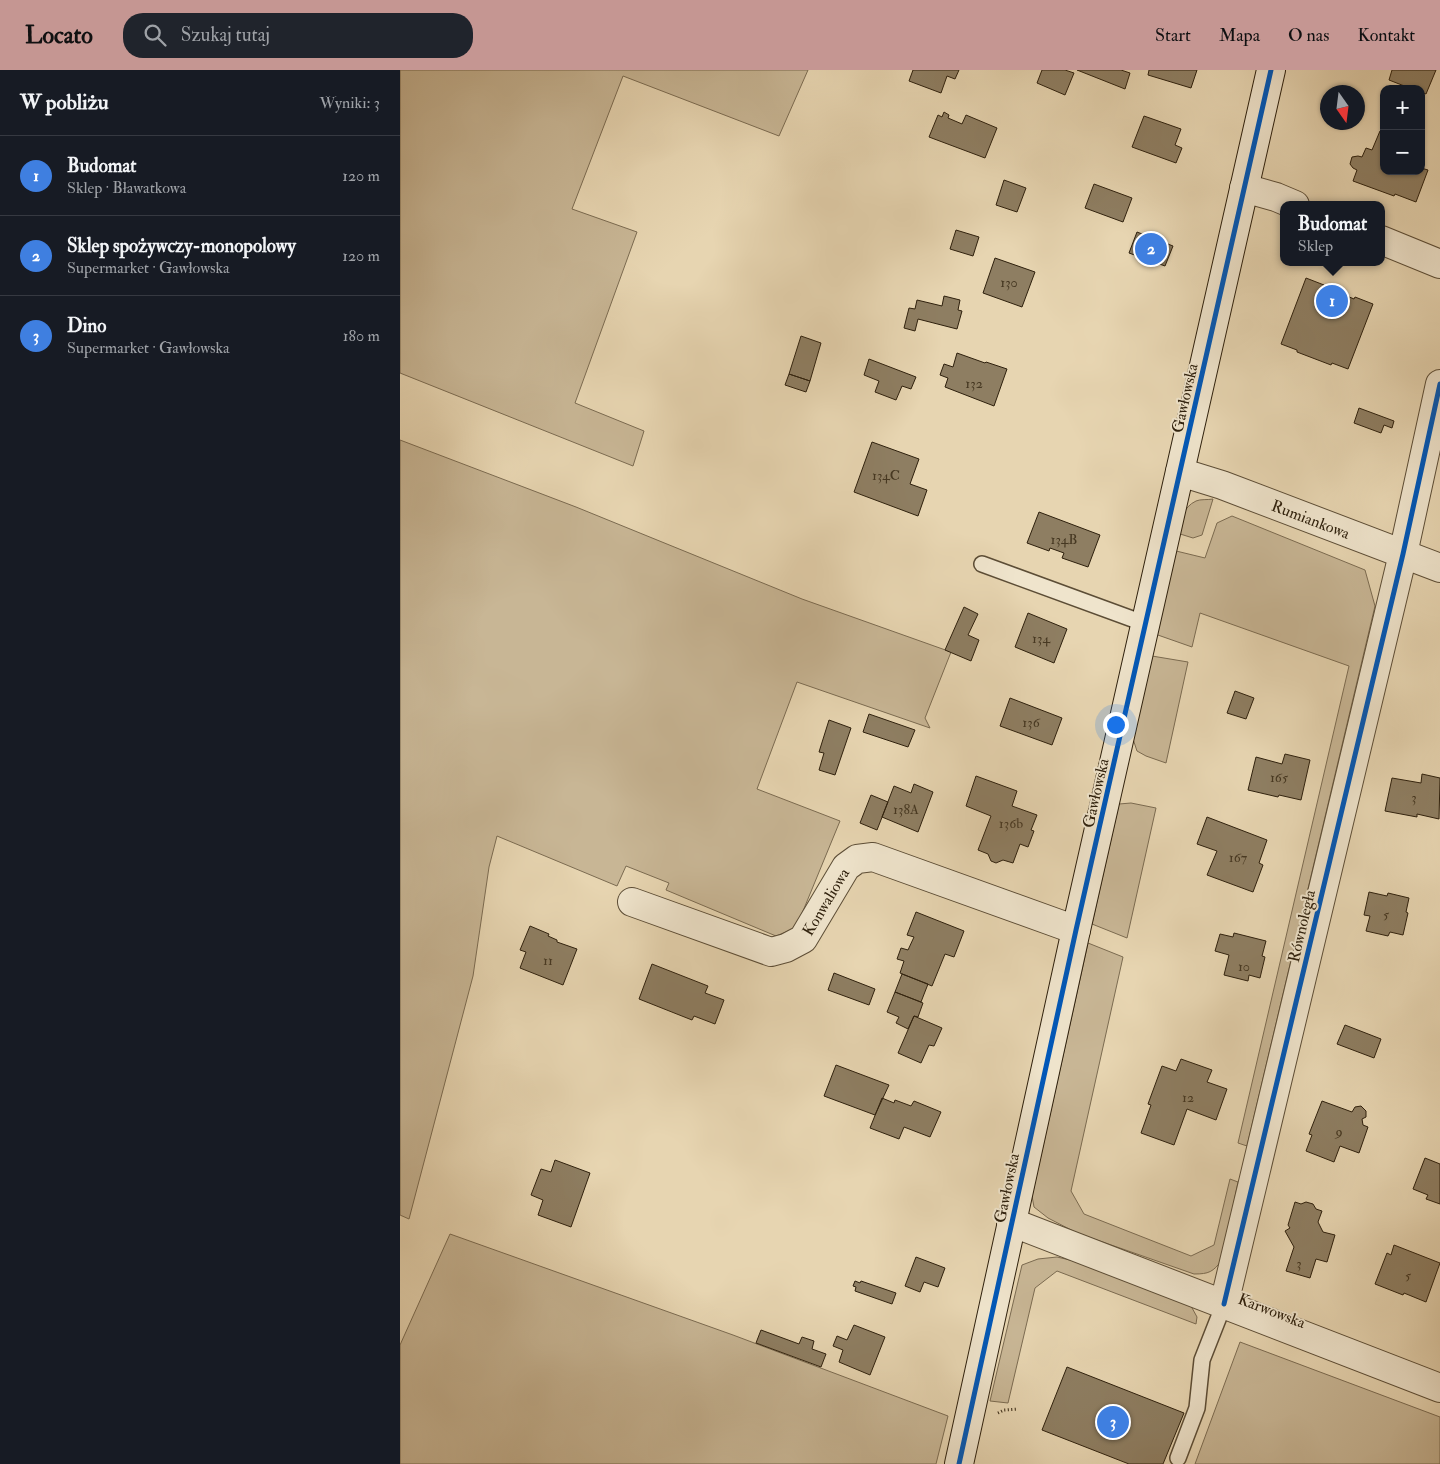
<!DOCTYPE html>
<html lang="pl">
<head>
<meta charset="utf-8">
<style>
	:root { --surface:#171b24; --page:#20242c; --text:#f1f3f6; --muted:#9ea1a6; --line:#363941; --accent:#c59692 }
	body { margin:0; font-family:"IM FELL Double Pica",serif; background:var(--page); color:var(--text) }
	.controls { position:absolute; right:15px; top:15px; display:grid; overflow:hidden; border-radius:10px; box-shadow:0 1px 4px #0004 }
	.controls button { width:45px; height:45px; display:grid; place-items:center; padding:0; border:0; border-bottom:1px solid var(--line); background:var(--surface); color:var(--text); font:25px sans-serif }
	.compass { position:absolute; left:920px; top:15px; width:45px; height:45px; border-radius:50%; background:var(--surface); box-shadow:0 1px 4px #0004; rotate:166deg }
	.you { position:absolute; left:715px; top:654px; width:18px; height:18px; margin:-12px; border:4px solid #fff; border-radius:50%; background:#1a73e8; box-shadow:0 0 0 8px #1a73e833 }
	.badge { display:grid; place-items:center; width:32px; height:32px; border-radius:50%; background:var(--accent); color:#fff; font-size:16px; font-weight:700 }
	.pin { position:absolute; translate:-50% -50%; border:2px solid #fff; box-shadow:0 1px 5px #0006 }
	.popup { position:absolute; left:880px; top:131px; width:105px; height:65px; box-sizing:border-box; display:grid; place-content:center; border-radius:10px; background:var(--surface); filter:drop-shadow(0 1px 4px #0005); font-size:16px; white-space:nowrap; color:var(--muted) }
	.popup b { font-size:19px; color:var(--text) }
	.popup::after { content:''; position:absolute; left:50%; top:100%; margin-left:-10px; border:10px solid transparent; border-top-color:var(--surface) }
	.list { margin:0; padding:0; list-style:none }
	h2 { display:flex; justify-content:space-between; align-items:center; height:65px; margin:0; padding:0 20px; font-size:21px }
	h2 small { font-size:16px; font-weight:400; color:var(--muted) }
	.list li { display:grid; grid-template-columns:32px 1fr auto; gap:15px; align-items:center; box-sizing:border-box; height:80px; padding:0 20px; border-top:1px solid var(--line) }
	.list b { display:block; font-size:19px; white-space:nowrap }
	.list p { margin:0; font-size:16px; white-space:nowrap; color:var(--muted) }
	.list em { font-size:16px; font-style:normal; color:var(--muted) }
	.icon { flex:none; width:28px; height:28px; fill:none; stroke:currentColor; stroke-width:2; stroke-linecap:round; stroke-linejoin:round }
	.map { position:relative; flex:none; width:1040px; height:1394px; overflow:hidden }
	header { display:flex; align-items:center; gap:30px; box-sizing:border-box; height:70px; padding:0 25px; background:var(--accent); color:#111 }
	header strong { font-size:24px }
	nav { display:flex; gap:28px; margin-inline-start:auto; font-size:18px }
	.search { width:350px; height:45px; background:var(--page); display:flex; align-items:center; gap:12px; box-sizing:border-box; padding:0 18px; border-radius:20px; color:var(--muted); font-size:19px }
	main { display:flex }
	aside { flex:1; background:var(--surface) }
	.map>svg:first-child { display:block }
	.green { fill:#c8b695; stroke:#7b6b51 }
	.building { fill:#8e7e62; stroke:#2e200d }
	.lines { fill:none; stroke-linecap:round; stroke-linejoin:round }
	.lane-casing { stroke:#5c4d36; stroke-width:18 }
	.street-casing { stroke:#5c4d36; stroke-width:30 }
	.secondary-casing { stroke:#2e200d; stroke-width:30 }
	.path { stroke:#2e200d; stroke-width:3; stroke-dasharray:1 2.5; stroke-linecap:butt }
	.lane { stroke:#efe4cc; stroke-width:15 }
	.street { stroke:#efe4cc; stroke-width:28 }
	.secondary { stroke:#efe4cc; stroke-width:28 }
	.cycleway-casing { stroke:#efe4cc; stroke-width:8 }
	.cycleway { stroke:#0057b8; stroke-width:5 }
	.labels { text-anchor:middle; stroke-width:4; stroke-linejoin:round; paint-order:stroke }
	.number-label { font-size:14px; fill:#463822 }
	.street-label { font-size:16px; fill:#2e200d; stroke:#efe4cc }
</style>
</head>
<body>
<header>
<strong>Locato</strong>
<div class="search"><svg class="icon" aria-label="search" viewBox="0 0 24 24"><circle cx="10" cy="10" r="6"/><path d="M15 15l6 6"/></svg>Szukaj tutaj</div>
<nav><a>Start</a><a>Mapa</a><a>O nas</a><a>Kontakt</a></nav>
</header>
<main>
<aside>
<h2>W pobliżu<small>Wyniki: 3</small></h2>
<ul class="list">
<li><span class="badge" style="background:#3f7fe0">1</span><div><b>Budomat</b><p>Sklep · Bławatkowa</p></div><em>120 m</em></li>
<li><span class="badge" style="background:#3f7fe0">2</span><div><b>Sklep spożywczy-monopolowy</b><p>Supermarket · Gawłowska</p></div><em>120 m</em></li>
<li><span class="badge" style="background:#3f7fe0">3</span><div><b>Dino</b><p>Supermarket · Gawłowska</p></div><em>180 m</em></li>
</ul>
</aside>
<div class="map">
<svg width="1040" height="1394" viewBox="0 0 1040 1394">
	<rect width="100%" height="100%" fill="#e7d5b1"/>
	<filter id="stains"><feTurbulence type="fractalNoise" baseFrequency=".004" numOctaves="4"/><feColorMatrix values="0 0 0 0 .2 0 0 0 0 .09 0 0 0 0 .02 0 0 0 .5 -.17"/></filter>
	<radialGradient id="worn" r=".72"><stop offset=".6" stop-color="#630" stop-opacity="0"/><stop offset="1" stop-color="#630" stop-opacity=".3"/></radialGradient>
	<path class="green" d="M0 0H408L379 66 223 6 172 139 237 162 175 333 244 361 233 396 0 303Z
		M0 370 176 437 402 529 551 582 525 648 530 658 397 612 357 719 440 751 396 858 376 866 266 820 269 813 226 796 217 816 97 766 89 797 73 906 9 1149 0 1145Z
		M813 429 802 465 793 468 777 463C780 451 783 437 796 431 800 429 808 430 813 429Z
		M832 446 965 500 975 536 847 1076 838 1073 949 596 800 543 792 577 755 564 772 480 805 488 817 453Z
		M752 586 788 592 766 693 746 686 737 681 731 663Z
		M731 733 756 738 727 868 692 854 719 734Z
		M688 873 723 887 671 1121 684 1144 791 1186 814 1175 830 1109 838 1112 822 1190C813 1202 809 1204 794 1204L677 1163 648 1148 634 1137 632 1126Z
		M50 1164 333 1265 548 1346 536 1394H0V1275Z
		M657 1187 674 1191 791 1236 797 1247 796 1254 657 1201 635 1218 608 1333 590 1331 622 1195 638 1189Z
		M840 1272 1040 1347V1394H795Z"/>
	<path class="building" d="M513 0H559L555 9 547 6 541 23 509 11Z
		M642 0H665L674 3 665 25 637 13Z
		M677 0H721L730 3 725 19Z
		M749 0H797L791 18 748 5Z
		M992 0H1036L1026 24 1021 22V19H1012L989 10Z
		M544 42 549 45 548 48 562 54 566 45 597 58 585 88 529 67 538 45 542 47Z
		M744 46 781 59 775 75 782 78 776 93 732 77Z
		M980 61 984 62V101H1021V98L1028 100 1016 132 995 124 994 126 953 111 957 100 953 98 950 94 952 87 958 86 962 87 966 78 972 80Z
		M604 110 626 118 617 142 596 135Z
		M694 114 732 128 723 152 685 138Z
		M556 160 579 167 573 186 550 179Z
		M737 162 773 176 765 196 729 183Z
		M595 188 635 202 622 237 583 223Z
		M906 208 924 215V217L938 223V221H940V223L954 229 955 227 973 234 948 299 932 293 931 295 897 282V280L881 274Z
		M544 226 560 230 558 240 562 241 557 259 518 249 515 261 504 258 509 238 515 239 517 230 542 236Z
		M401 266 421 273 410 311 389 304Z
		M557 283 585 293 586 292 607 299 594 336 545 317 548 308 540 305 544 294 553 297Z
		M469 289 516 307 511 319 502 316 496 330 475 322 479 311 464 305Z
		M389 304 410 311 406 322 385 315Z
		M959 338 994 351 992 358 984 355 981 363 954 353Z
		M472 372 519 389 510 414 527 420 518 446 454 422Z
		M639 442 700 465 688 497 662 488 664 483 650 478 649 481 627 473Z
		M564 537 578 544 568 565 579 570 571 591 545 580Z
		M628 543 667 559 654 593 615 577Z
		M835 621 854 628 846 649 827 643Z
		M610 628 662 648 652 675 600 656Z
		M469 644 515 660 508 677 463 662Z
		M429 650 451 658 435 705 419 700 424 683 419 682Z
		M885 684 910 690 901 730 879 725 878 727 848 720 856 687 882 694Z
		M1022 704 1040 708 1039 749 1017 744V747L985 741 992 708 1021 713Z
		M576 706 617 721 612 736 637 745 631 760 634 761 628 777 620 774 613 793 603 790 596 793 591 791 588 784 578 780 591 746 566 736Z
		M514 714 533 722 518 762 482 747 494 716 511 723Z
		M471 725 488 732 477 760 460 753Z
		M807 747 867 770 859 793 863 795 853 822 807 805 817 781 797 774Z
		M969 822 987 826 988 823 1009 828 1006 842 1008 843 1003 865 990 862 988 866 966 861 970 846 964 845Z
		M516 842 564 861 554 887 545 884 532 916 500 903 504 891 497 889 501 878 508 880 514 867 507 865Z
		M130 856 149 864 148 866 157 870V872L177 879 163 915 120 898 126 882 120 880Z
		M834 863 866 871 862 886 865 887 860 908 849 905 848 911 824 905 829 885 815 881 820 864 833 867Z
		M252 894 308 916 305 923 324 930 315 954 294 946 292 950 239 929Z
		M434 903 475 919 469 935 428 920Z
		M502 904 528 914 521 932 495 922Z
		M495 922 523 933 518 947 514 946 508 959 496 953 499 947 487 942Z
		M514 946 542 958 534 976 529 975 521 993 498 983Z
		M945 955 981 969 974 988 937 974Z
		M781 989 812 1000 807 1012 827 1019 816 1050 787 1039 774 1075 741 1063 751 1035 748 1034 762 996 776 1001Z
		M436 995 489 1015 475 1045 424 1026Z
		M482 1028 494 1033 495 1030 511 1036 514 1031 541 1042 530 1067 504 1057 499 1069 470 1058Z
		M922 1031 952 1042 955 1037 961 1036 966 1041V1047L962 1049 963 1055 968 1057 959 1083 940 1076 934 1092 906 1081 912 1065 909 1064Z
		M1025 1088 1040 1094V1134L1026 1129 1028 1125 1013 1119Z
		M155 1090 190 1103 171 1157 138 1145 143 1130 131 1125 141 1099 151 1102Z
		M895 1132 901 1134 906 1132 913 1134 916 1139 922 1141 918 1152 923 1162 935 1165 927 1192 916 1189 910 1208 886 1201 894 1177 885 1161 890 1158 888 1155Z
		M994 1175 1040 1193 1026 1232 1004 1223 1003 1225 975 1214 987 1183 991 1185Z
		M516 1187 545 1198 538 1217 524 1212 520 1222 505 1216Z
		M455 1211 460 1213 461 1211 496 1223 492 1234 455 1221 456 1217 453 1216Z
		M454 1255 485 1267 470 1305 439 1292 443 1280 433 1276 437 1266 447 1270Z
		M361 1260 399 1274 402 1267 414 1271 412 1279 426 1284 421 1297 356 1273Z
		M667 1297 784 1343 763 1394H729L642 1360Z"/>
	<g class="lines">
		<defs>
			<path id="lane" d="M582 494 746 554
				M778 1388 797 1338 802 1290 824 1234"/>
			<g id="street">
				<path d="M844 118 876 127 895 135"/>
				<path d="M981 170 1040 194"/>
				<path id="s1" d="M780 402 822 415 1040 498"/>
				<path id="s2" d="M232 832 371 882 386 878 403 869 446 797 457 789 473 787 676 860"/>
				<path d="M611 1152 1040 1318"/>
				<path d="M824 1234 1003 484 1040 314"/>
			</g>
			<path id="secondary" d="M559 1394 676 860 871 0"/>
		</defs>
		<use href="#lane" class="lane-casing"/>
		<use href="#street" class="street-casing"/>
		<use href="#secondary" class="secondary-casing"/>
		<path class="path" d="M598 1343 604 1340 618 1339"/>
		<use href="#lane" class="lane"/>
		<use href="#street" class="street"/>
		<use href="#secondary" class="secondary"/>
		<defs>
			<path id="cycleway" d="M824 1234 1003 484 1040 314
				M559 1394 676 860 871 0"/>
		</defs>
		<use href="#cycleway" class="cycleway-casing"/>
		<use href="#cycleway" class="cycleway"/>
	</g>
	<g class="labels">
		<g class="number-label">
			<text x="609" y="217">130</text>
			<text x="574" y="318">132</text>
			<text x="486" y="410">134C</text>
			<text x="664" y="474">134B</text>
			<text x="641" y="573">134</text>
			<text x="631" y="657">136</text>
			<text x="879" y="712">165</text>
			<text x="1014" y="732">3</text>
			<text x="506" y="744">138A</text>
			<text x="611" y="758">136b</text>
			<text x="838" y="792">167</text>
			<text x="986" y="849">5</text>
			<text x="148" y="895">11</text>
			<text x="844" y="901">10</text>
			<text x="788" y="1032">12</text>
			<text x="939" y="1066">9</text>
			<text x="899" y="1198">3</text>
			<text x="1008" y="1210">5</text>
		</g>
		<g class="street-label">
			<text transform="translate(784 328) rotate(-77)" y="6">Gawłowska</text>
			<text dy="6" stroke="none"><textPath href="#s1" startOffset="139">Rumiankowa</textPath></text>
			<text transform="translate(695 723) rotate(-77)" y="6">Gawłowska</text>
			<text dy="6" stroke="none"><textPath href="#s2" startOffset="226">Konwaliowa</textPath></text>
			<text transform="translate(901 856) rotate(-77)" y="6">Równoległa</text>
			<text transform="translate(606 1118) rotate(-78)" y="6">Gawłowska</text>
			<text transform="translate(872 1240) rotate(21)" y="6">Karwowska</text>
		</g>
	</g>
	<rect width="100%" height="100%" filter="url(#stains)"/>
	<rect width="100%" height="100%" fill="url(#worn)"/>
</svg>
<div class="controls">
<button>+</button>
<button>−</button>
</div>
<svg class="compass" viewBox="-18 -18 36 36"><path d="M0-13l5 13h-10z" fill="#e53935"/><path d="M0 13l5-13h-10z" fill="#9ea1a6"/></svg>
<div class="you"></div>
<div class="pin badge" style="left:932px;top:231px;background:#3f7fe0">1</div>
<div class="popup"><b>Budomat</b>Sklep</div>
<div class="pin badge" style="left:751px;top:179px;background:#3f7fe0">2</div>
<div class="pin badge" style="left:713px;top:1352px;background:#3f7fe0">3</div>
</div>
</main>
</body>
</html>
